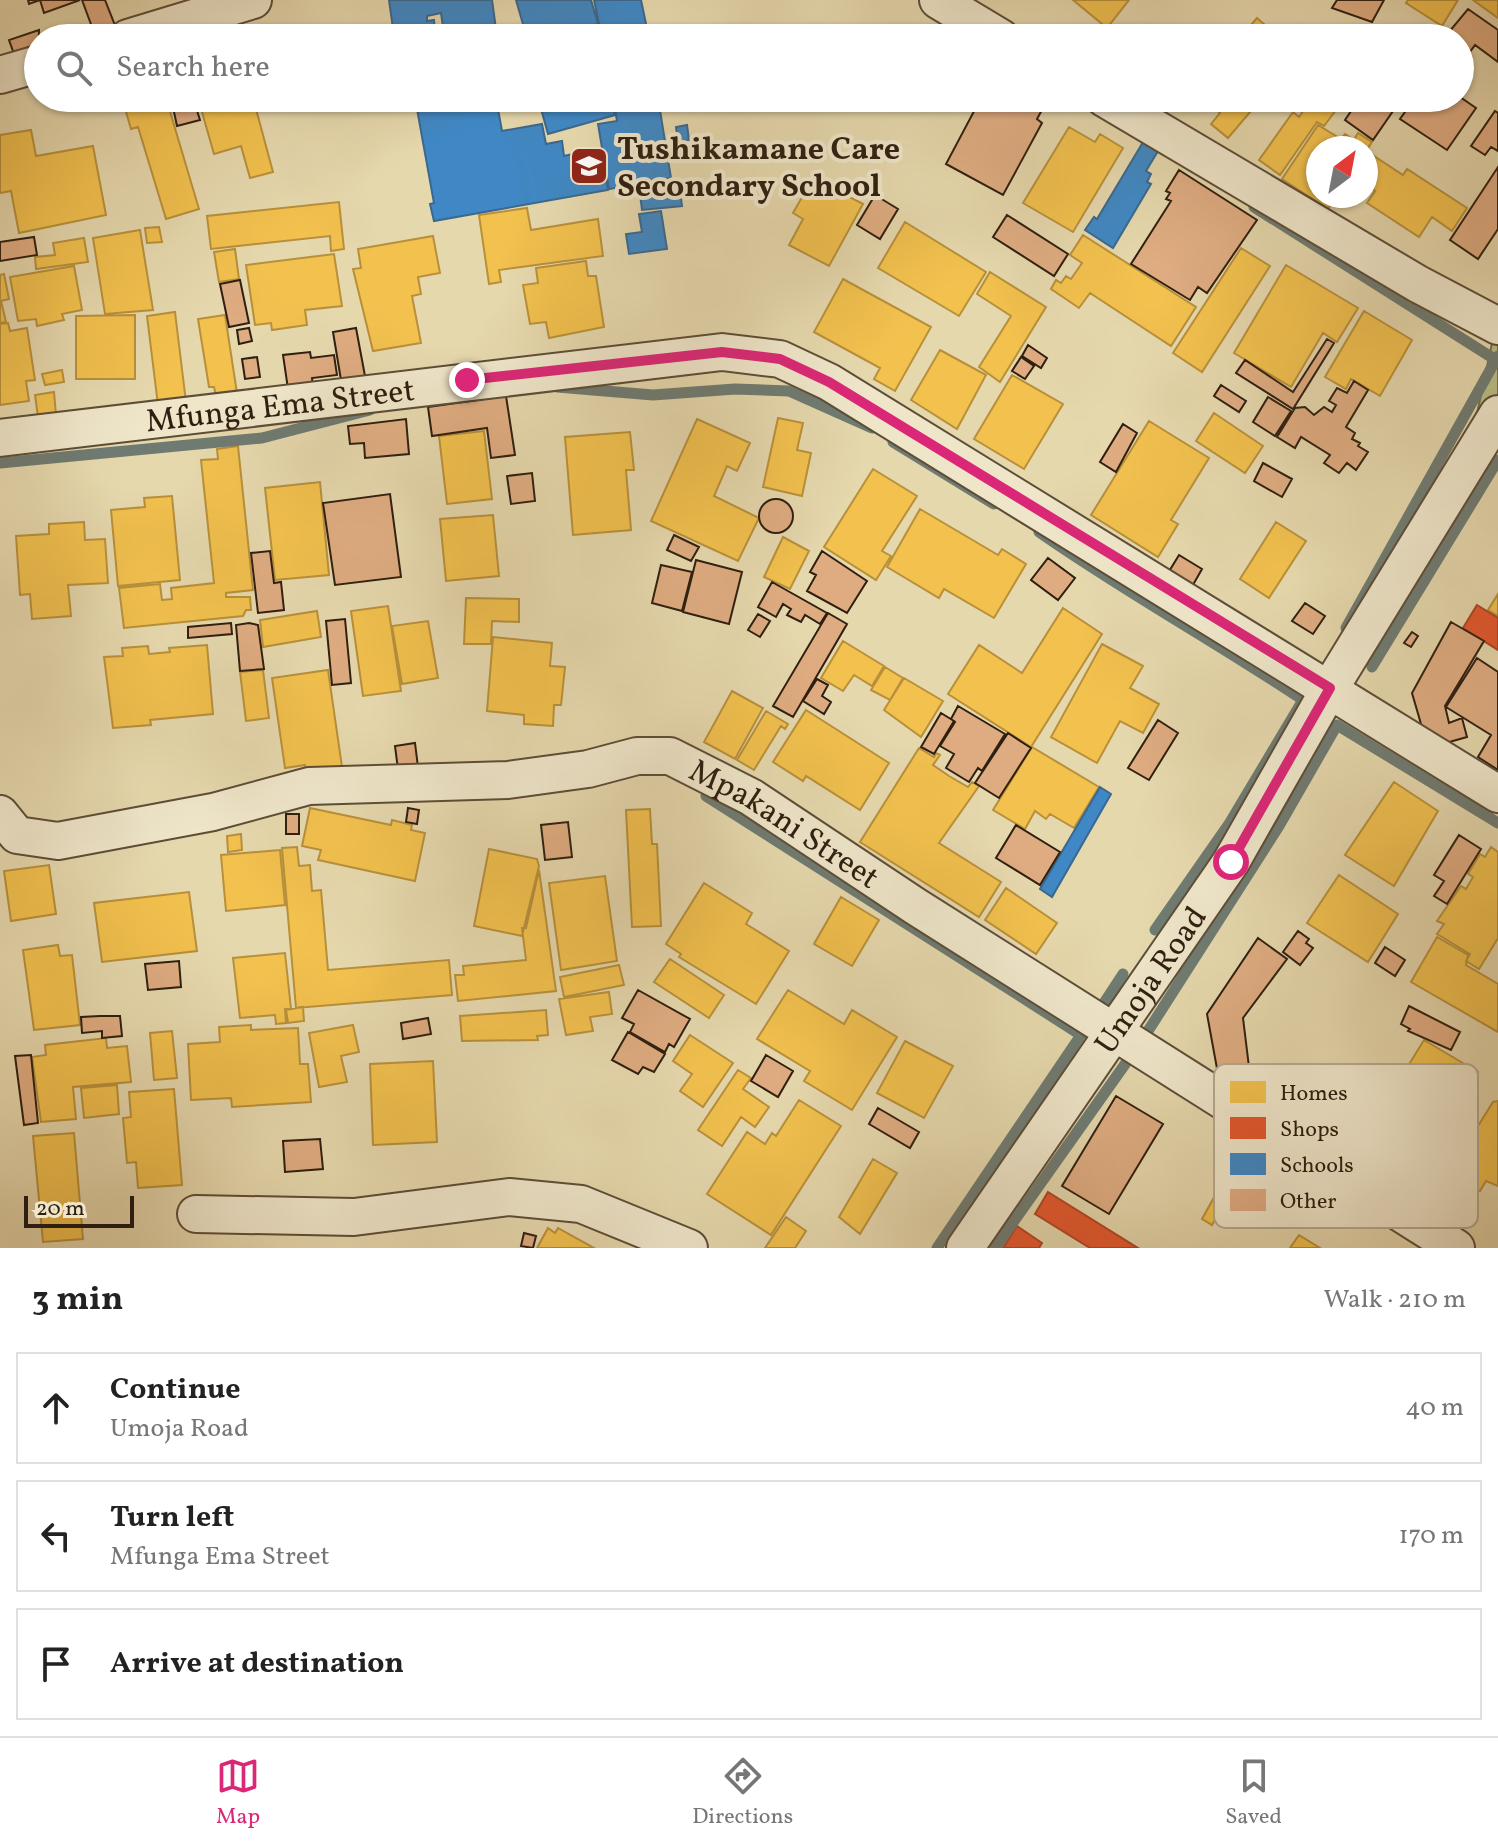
<!DOCTYPE html>
<html lang="en">
<head>
<meta charset="utf-8">
<style>
	:root { --surface:#fff; --page:#f2f2f2; --text:#222; --muted:#767676; --line:#e0e0e0; --accent:#db2777 }
	body { margin:0; font-family:Vollkorn,serif; background:var(--page); color:var(--text) }
	.compass { position:absolute; left:1306px; top:136px; width:72px; height:72px; border-radius:50%; background:var(--surface); box-shadow:0 2px 6px #0004; rotate:32deg }
	.scale { position:absolute; left:24px; bottom:20px; width:110px; box-sizing:border-box; padding-left:8px; border:4px solid #2f1f10; border-top:0; font-size:22px; line-height:28px; white-space:nowrap; color:#2f1f10; -webkit-text-stroke:6px #efe6ca; paint-order:stroke }
	.stop { position:absolute; width:24px; height:24px; margin:-18px; border:6px solid #db2777; border-radius:50%; background:#fff }
	.stop.end { background:#db2777; border-color:#fff; box-shadow:0 2px 8px #0008 }
	.list { margin:0; padding:0; list-style:none }
	h2 { display:flex; justify-content:space-between; align-items:center; height:104px; margin:0; padding:0 32px; font-size:34px }
	h2 small { font-size:26px; font-weight:400; color:var(--muted) }
	.list li { display:grid; grid-template-columns:52px 1fr auto; gap:24px; align-items:center; box-sizing:border-box; height:112px; margin:0 16px 16px; padding:0 16px; border:2px solid var(--line); border-radius:0px }
	.list b { display:block; font-size:30px; white-space:nowrap }
	.list p { margin:0; font-size:26px; white-space:nowrap; color:var(--muted) }
	.list em { font-size:26px; font-style:normal; color:var(--muted) }
	.icon { flex:none; width:44px; height:44px; fill:none; stroke:currentColor; stroke-width:2; stroke-linecap:round; stroke-linejoin:round }
	.map { position:relative; flex:none; width:1498px; height:1248px; overflow:hidden }
	.search { position:absolute; background:var(--surface); box-shadow:0 2px 6px #0004; left:24px; right:24px; top:24px; height:88px; display:flex; align-items:center; gap:20px; box-sizing:border-box; padding:0 28px; border-radius:44px; color:var(--muted); font-size:30px }
	.sheet { height:488px; background:var(--surface) }
	nav { display:flex; justify-content:space-around; align-items:center; box-sizing:border-box; height:112px; border-top:2px solid var(--line); background:var(--surface); font-size:22px; color:var(--muted) }
	nav a { display:grid; justify-items:center; gap:4px }
	nav .on { color:var(--accent) }
	.map>svg:first-child { display:block }
	.green { fill:#bbbd86; stroke:#756e4b; stroke-width:2 }
	.homes { fill:#f2c14e; stroke:#b8903b; stroke-width:2 }
	.shops { fill:#e4572e; stroke:#ae4625; stroke-width:2 }
	.schools { fill:#3f88c5; stroke:#3a688f; stroke-width:2 }
	.lines { fill:none; stroke-linecap:round; stroke-linejoin:round }
	.stream { stroke:#6f7b72; stroke-width:11 }
	.building { fill:#dfac81; stroke:#2f1f10; stroke-width:2 }
	.street-casing { stroke:#5d4d37; stroke-width:40 }
	.street { stroke:#efe6ca; stroke-width:36 }
	.route { stroke:#db2777; stroke-width:10 }
	.labels { text-anchor:middle; stroke-width:8; stroke-linejoin:round; paint-order:stroke }
	.poi-label { font-size:32px; font-weight:bold; fill:#2f1f10; stroke:#efe6ca; text-anchor:start }
	.street-label { font-size:32px; fill:#2f1f10; stroke:#efe6ca }
	.key { fill:#efe6ca; stroke:#b5aa92; stroke-width:2 }
	.key-label { font-size:22px; fill:#2f1f10 }
</style>
</head>
<body>
<div class="map">
<svg width="1498" height="1248" viewBox="0 0 1498 1248">
	<rect width="100%" height="100%" fill="#e6d8ad"/>
	<filter id="stains"><feTurbulence type="fractalNoise" baseFrequency=".0025" numOctaves="4"/><feColorMatrix values="0 0 0 0 .2 0 0 0 0 .09 0 0 0 0 .02 0 0 0 .5 -.17"/></filter>
	<radialGradient id="worn" r=".72"><stop offset=".6" stop-color="#630" stop-opacity="0"/><stop offset="1" stop-color="#630" stop-opacity=".3"/></radialGradient>
	<path class="green" d="M1498 315V434L1475 423Z"/>
	<path class="homes" d="M1073 0H1129L1107 28Z
		M1408 0H1458L1442 26 1406 3Z
		M1473 0H1498V18Z
		M1257 18 1280 38H1240Z
		M1385 25 1407 38H1377Z
		M122 98H166L199 209 166 219 138 127 131 129Z
		M198 98H253L273 172 250 178 241 146 214 154Z
		M1202 98H1262L1228 138 1211 124 1220 113Z
		M1312 98H1345L1324 126 1317 122 1280 175 1259 160 1293 112 1299 117Z
		M1318 125 1341 139 1345 134 1354 140 1358 133 1372 142 1366 151V148H1318V196H1337L1328 209 1282 179Z
		M1069 127 1095 142 1100 134 1123 148 1073 232 1023 203Z
		M31 130 36 156 93 146 106 215 19 233 11 191 0 193V135Z
		M1371 154 1403 175 1407 169 1467 208 1452 231 1432 217 1419 237 1367 203 1375 191 1366 185V163Z
		M823 183 863 204 829 266 789 245 803 219 793 213 805 192 815 197Z
		M339 202 344 249 331 251 330 236 211 249 207 216Z
		M527 208 531 230 598 219 603 256 499 270 501 282 489 284 479 215Z
		M905 222 986 272 959 316 878 268Z
		M159 227 162 242 147 243 145 228Z
		M140 230 153 310 105 314 93 238Z
		M1083 235 1196 307 1171 346 1090 293 1079 308 1051 289 1056 280 1061 283 1066 276 1071 279 1082 263 1070 255Z
		M433 236 440 273 418 277 421 294 412 296 421 343 373 351 353 269 361 268 358 249Z
		M84 238 88 262 36 269 35 257 55 255 53 243Z
		M1241 248 1270 266 1202 372 1173 353Z
		M235 249 239 279 219 282 214 252Z
		M334 254 342 306 305 310 307 325 272 330 271 323 255 325 246 265Z
		M586 261 588 276H596L604 327 549 338 546 322 530 324 523 285 538 283 536 268Z
		M1286 265 1358 308 1337 342 1323 333 1291 387 1234 353Z
		M74 266 82 310 62 314 64 320 37 326 36 319 18 321 10 277Z
		M990 272 1046 307 1000 382 979 367 1011 316 977 294Z
		M4 274 9 299 1 301 6 322 0 323V275Z
		M843 279 931 327 895 391 874 379 880 368 814 332Z
		M1364 311 1412 340 1380 396 1351 379 1346 389 1325 377Z
		M175 312 186 402 158 405 147 316Z
		M135 315V379H76V316Z
		M225 315 237 393 216 396 214 387H209L198 319Z
		M8 323 10 331 27 328 35 380 26 381 29 401 0 405V324Z
		M940 350 986 375 957 429 911 400Z
		M62 370 64 382 45 385 42 374Z
		M1012 375 1063 404 1024 469 974 439Z
		M54 392 56 415 38 417 35 395Z
		M1214 413 1263 446 1245 473 1196 441Z
		M778 418 803 423 797 450 811 453 802 496 763 487Z
		M697 419 750 443 737 471 727 466 714 496 759 518 738 561 651 521Z
		M1149 421 1209 458 1171 520 1178 524 1158 557 1091 515Z
		M484 431 492 499 447 504 439 436Z
		M630 432 634 470H626L631 530 573 535 565 437Z
		M238 446 253 590 226 593V597H250L251 610H246L243 616 124 628 119 588 160 584 162 600 172 599 171 588 214 583 201 460 218 459 217 449Z
		M873 469 917 496 882 551 891 556 876 580 824 547Z
		M320 482 329 575 275 580 265 488Z
		M172 496 180 580 118 586 111 510 145 507 144 498Z
		M920 509 998 555 1002 549 1026 564 994 618 944 589 939 598 887 567Z
		M493 515 499 576 446 581 440 519Z
		M84 522 85 540 105 539 108 583 68 585 71 616 32 619 30 594 20 595 16 536 49 534V524Z
		M1276 522 1306 541 1269 598 1240 579Z
		M783 537 809 551 790 589 764 577Z
		M1498 594V616L1488 610Z
		M466 598 519 599V622L492 621 491 644H464Z
		M388 606 401 691 363 696 351 611Z
		M1063 608 1102 634 1031 747 948 694 979 645 1022 673Z
		M317 611 321 637 263 647 260 620Z
		M428 621 438 678 402 684 392 626Z
		M493 637 552 643 550 666 565 667 561 705H554L553 726 524 724V715L487 711Z
		M843 641 884 666 872 686 854 675 843 691 821 678Z
		M1102 644 1143 666 1130 688 1159 704 1143 733 1120 721 1097 763 1051 737Z
		M207 645 213 714 150 720 151 725 113 728 104 657 123 656 122 648 148 646 149 654 170 652 169 648Z
		M885 667 903 678 890 700 871 690Z
		M263 670 269 718 246 721 240 672Z
		M328 670 342 767 306 771 305 765 285 768 272 678Z
		M904 678 943 701 921 737 884 710Z
		M732 691 763 708 735 759 704 742Z
		M806 710 889 763 860 810 806 776 803 781 773 762Z
		M766 711 788 724 785 729 781 726 754 770 737 760Z
		M1032 747 1099 787 1074 828 1050 814 1046 819 1035 811 1025 829 993 810Z
		M919 748 934 757 936 753 940 755 933 765 949 776 968 787 972 782 979 786 939 843 1001 882 979 917 860 842Z
		M1394 782 1438 811 1394 886 1345 855Z
		M310 808 391 825 392 820 412 825 411 830 425 833 415 881 318 860 321 850 302 846Z
		M650 809 652 844H657L661 926 632 927 626 810Z
		M241 834 242 850 228 852 227 836Z
		M297 847 299 866 310 865 312 891 321 890 328 970 449 960 452 995 296 1008 282 848Z
		M1491 847 1498 852V938L1479 969 1466 961 1470 954 1437 934 1444 924 1437 921 1461 886 1466 889 1473 877 1468 874 1480 854 1485 857Z
		M489 849 537 859 539 866 522 936 474 926Z
		M280 850 285 905 226 911 221 855Z
		M49 865 56 914 11 921 4 871Z
		M539 870 556 991 458 1001 455 975H464L463 966 526 960 522 928H526Z
		M1339 875 1398 914 1368 962 1307 923Z
		M605 876 617 961 561 970 549 883Z
		M704 883 752 913 746 924 789 951 756 1004 679 957 681 954 666 944Z
		M1006 888 1057 923 1036 954 985 920Z
		M189 892 197 951 102 962 94 903Z
		M841 897 879 920 852 966 814 944Z
		M1437 937 1468 955 1466 965 1498 984V1032L1411 982Z
		M58 945 60 956 72 955 80 1025 34 1030 23 950Z
		M285 953 291 1009H285L286 1023 276 1024 275 1015 240 1018 233 958Z
		M670 959 724 995 709 1018 654 982Z
		M619 965 624 985 564 997 560 977Z
		M788 990 844 1024 852 1010 897 1037 852 1110 804 1081 810 1071 757 1039Z
		M609 992 612 1014 590 1017 593 1031 566 1035 559 999Z
		M303 1007 304 1021 288 1023 286 1010Z
		M546 1010 548 1035 537 1036 538 1040 462 1041 460 1016Z
		M251 1025V1030L298 1028 300 1064H308L311 1102 232 1107 231 1098 191 1100 188 1044 220 1042 219 1027Z
		M353 1025 359 1052 341 1056 347 1082 319 1087 309 1033Z
		M172 1031 177 1078 154 1080 150 1033Z
		M690 1035 733 1063 703 1107 680 1091 692 1074 673 1061Z
		M106 1038 107 1048 127 1046 131 1082 73 1087 76 1119 41 1122 32 1057 46 1055 45 1045Z
		M1424 1040 1478 1072 1426 1161 1423 1160 1416 1171 1365 1141 1387 1103 1374 1095 1383 1080 1395 1087Z
		M905 1041 953 1066 924 1118 877 1093Z
		M433 1061 437 1142 373 1145 370 1064Z
		M738 1070 751 1078 743 1089 769 1107 755 1127 741 1117 722 1146 698 1130Z
		M117 1085 119 1114 84 1118 81 1088Z
		M174 1089 182 1185 138 1188 136 1162 127 1163 123 1118 131 1117 129 1092Z
		M799 1100 841 1126 771 1235 707 1194 747 1132 765 1144 772 1133 776 1136Z
		M1498 1101V1186L1486 1181 1480 1191 1450 1171 1493 1102Z
		M74 1133 83 1239 43 1242 33 1136Z
		M873 1159 897 1173 860 1234 839 1217Z
		M1232 1165 1276 1191 1260 1220 1237 1206 1230 1219 1219 1213 1212 1225 1202 1219Z
		M786 1217 806 1231 795 1248H765Z
		M548 1228 555 1233 558 1228 594 1248H537Z
		M1299 1235 1320 1248H1290Z"/>
	<path class="shops" d="M1477 605 1498 618V650L1463 628Z
		M1048 1192 1138 1248H1090L1035 1214Z
		M1017 1226 1042 1243 1039 1248H1003Z"/>
	<path class="schools" d="M389 0H492L497 36 461 38 460 32 444 34 441 13 427 16V21L434 20 435 31 394 36Z
		M516 0H591L598 24 590 26 593 38H527Z
		M594 0H641L649 38H602Z
		M444 34V37L459 38H405Z
		M415 98H496L502 131 542 124 546 144 562 141 564 156 581 152 584 171 604 167 608 190 434 221 430 204 434 203Z
		M538 98H610L615 115 548 134Z
		M636 98H658L671 178 609 189 598 124 617 121 614 102Z
		M687 125 689 140 678 142 676 127Z
		M1143 142 1158 151 1146 171 1151 174 1147 182 1151 184 1113 248 1085 230 1094 217 1097 219Z
		M680 190 682 206 642 210 640 194Z
		M661 211 667 249 629 254 626 234 642 232 639 214Z
		M1100 787 1111 794 1052 897 1040 889Z"/>
	<g class="lines">
		<path class="stream" d="M1254 207 1496 360
			M557 387 653 395 735 389 789 391 872 428
			M893 442 994 504
			M0 463 262 438 370 410
			M1039 532C1125 592 1216 642 1303 700L1229 824 1155 930
			M1346 628 1498 356
			M1372 667 1498 460
			M706 796 1081 1035 937 1248
			M1104 1003 1123 974
			M1148 1031 1279 826 1337 725 1498 823
			M995 1248 1128 1060"/>
	</g>
	<path class="building" d="M28 0H80L44 13 40 0 29 4Z
		M82 0H105L116 28 95 35Z
		M1337 0H1384L1372 22 1332 8Z
		M1468 9 1498 30V62L1475 45 1460 66V38H1444Z
		M39 30 38 58 18 65 9 40Z
		M1460 97 1476 108 1447 150 1400 119 1415 98Z
		M171 98H193L200 120 177 126Z
		M981 98H1041L1047 101 1037 119 1042 123 1003 195 946 164Z
		M1360 98H1402L1373 140 1345 120Z
		M1495 111 1498 113V151L1491 147 1485 155 1471 146Z
		M1498 167V229L1478 259 1450 240Z
		M1179 170 1257 220 1207 293 1198 287 1190 300 1131 264 1171 201 1166 199 1170 193 1166 191Z
		M875 195 898 209 880 239 857 225Z
		M1007 215 1068 254 1054 276 993 237Z
		M34 237 37 255 0 261V242Z
		M240 280 249 323 229 327 220 284Z
		M249 328 252 341 239 344 237 330Z
		M356 328 365 376 341 380 333 332Z
		M1327 339 1334 343 1293 409 1236 373 1245 360 1293 392Z
		M1028 345 1047 358 1041 368 1022 356Z
		M310 352 311 358 334 355 337 375 312 378 313 386 288 389 283 355Z
		M257 357 260 377 245 379 242 359Z
		M1021 357 1034 366 1025 379 1012 371Z
		M1354 381 1368 390 1346 427 1355 433 1352 439 1360 443 1358 446 1368 452 1356 470 1347 463 1339 473 1324 463 1330 455 1301 437 1295 448 1277 437 1295 408 1305 407 1314 415 1324 407 1332 412 1336 405 1329 401 1337 388 1347 393Z
		M1221 385 1246 401 1239 412 1214 396Z
		M506 396 515 455 491 458 487 428 432 436 428 407Z
		M1268 397 1291 411 1275 436 1253 422Z
		M406 419 409 454 365 458 364 443 350 444 348 426Z
		M1123 424 1137 433 1116 472 1100 462Z
		M1263 463 1292 479 1282 497 1254 481Z
		M532 473 535 501 511 504 507 476Z
		M390 494 401 577 335 585 323 503Z
		M759 516a17 17 0 1 1 34 0a17 17 0 1 1-34 0Z
		M674 535 699 547 691 561 667 550Z
		M270 551 274 583 281 582 284 610 258 613 251 553Z
		M822 551 867 581 847 613 807 591 816 575 810 572Z
		M1179 555 1202 569 1189 592 1165 578Z
		M1048 558 1075 578 1058 600 1031 580Z
		M696 560 742 572 729 624 683 612Z
		M661 565 692 572 682 611 652 603Z
		M772 582 827 613 820 624 805 615 801 622 787 615 791 609 783 604 776 617 758 607Z
		M1305 603 1325 616 1313 634 1292 621Z
		M828 613 847 624 793 717 773 706Z
		M758 614 770 621 760 637 748 630Z
		M345 619 351 683 332 685 326 621Z
		M1451 622 1484 641 1445 706 1449 723 1462 718 1467 737 1428 748 1412 693Z
		M231 623 232 634 188 638V627Z
		M249 623 258 625 264 669 240 671 236 625Z
		M1412 632 1418 636 1411 647 1404 643Z
		M1477 658 1498 672V770L1478 757 1491 735 1446 707Z
		M817 679 828 685 822 696 831 702 824 714 803 701Z
		M958 706 1005 734 982 771 978 768 969 782 946 768 954 754 940 746 955 722 951 719Z
		M941 713 954 721 934 754 921 747Z
		M1158 720 1178 733 1149 780 1128 768Z
		M1008 733 1031 748 999 798 975 783Z
		M415 743 419 775 399 777 395 746Z
		M408 808 419 810 417 824 406 822Z
		M286 814H299V834H286Z
		M568 822 572 857 545 860 541 825Z
		M1016 825 1060 852 1040 885 996 858Z
		M1459 835 1481 849 1447 904 1434 896 1444 881 1434 875Z
		M1298 931 1309 939 1306 943 1313 948 1300 965 1283 952Z
		M1258 938 1287 959 1243 1018 1249 1067 1218 1074 1207 1014Z
		M1385 947 1405 960 1395 976 1375 963Z
		M179 961 181 987 148 990 145 964Z
		M638 990 690 1019 674 1047 669 1044 665 1052 630 1032 634 1024 622 1018Z
		M1409 1006 1460 1032 1451 1050 1408 1031 1410 1029 1401 1024Z
		M100 1016H120L122 1036 102 1038V1031L82 1033 81 1017Z
		M428 1018 431 1034 403 1039 401 1023Z
		M628 1032 665 1054 654 1072 643 1067 638 1074 612 1060Z
		M31 1055 38 1123 24 1125 15 1056Z
		M766 1055 793 1071 778 1097 751 1081Z
		M1116 1096 1163 1124 1109 1214 1062 1186Z
		M878 1108 919 1132 910 1148 869 1124Z
		M320 1139 323 1169 285 1172 283 1141Z
		M524 1233 536 1236 533 1248 521 1246Z"/>
	<g class="lines">
		<defs>
			<g id="street">
				<path d="M938 0 1001 38"/>
				<path d="M128 38 253 0"/>
				<path d="M0 75 38 64"/>
				<path d="M1104 98 1418 284 1498 326"/>
				<path id="s1" d="M0 438 722 352 780 359 829 382 1498 794"/>
				<path id="s2" d="M0 814 17 835 58 841 213 812 309 786 508 780 588 769 637 756H670L751 797 915 906 1456 1248"/>
				<path d="M196 1214 354 1217 509 1197 581 1204 689 1248"/>
				<path id="s3" d="M965 1248 1231 862 1330 688 1498 414"/>
			</g>
		</defs>
		<use href="#street" class="street-casing"/>
		<use href="#street" class="street"/>
	</g>
	<g class="lines">
		<path class="route" d="M467 380 722 352 780 359 829 382 1330 688 1231 862"/>
	</g>
	<defs>
		<symbol id="school-square" viewBox="-11 -11 22 22"><rect x="-9" y="-9" width="18" height="18" rx="4" fill="#8f2418" stroke="#efe6ca"/><path d="M0-5L7-2L0 1L-7-2ZM-4 1L0 2.5L4 1V4Q0 6-4 4Z" fill="#fff"/></symbol>
	</defs>
	<g fill-rule="evenodd">
		<use href="#school-square" x="567" y="144" width="44" height="44"/>
	</g>
	<g class="labels">
		<g class="poi-label">
			<text x="617" y="159">Tushikamane Care<tspan x="617" dy="37">Secondary School</tspan></text>
		</g>
		<g class="street-label">
			<text dy="11" stroke="none"><textPath href="#s1" startOffset="282">Mfunga Ema Street</textPath></text>
			<text dy="11" stroke="none"><textPath href="#s2" startOffset="822">Mpakani Street</textPath></text>
			<text dy="11" stroke="none"><textPath href="#s3" startOffset="326">Umoja Road</textPath></text>
		</g>
	</g>
	<rect x="1214" y="1064" width="264" height="164" rx="12" class="key"/>
	<rect x="1230" y="1081" width="36" height="22" fill="#f2c14e"/>
	<rect x="1230" y="1117" width="36" height="22" fill="#e4572e"/>
	<rect x="1230" y="1153" width="36" height="22" fill="#3f88c5"/>
	<rect x="1230" y="1189" width="36" height="22" fill="#dfac81"/>
	<g class="key-label">
		<text x="1280" y="1100">Homes</text>
		<text x="1280" y="1136">Shops</text>
		<text x="1280" y="1172">Schools</text>
		<text x="1280" y="1208">Other</text>
	</g>
	<rect width="100%" height="100%" filter="url(#stains)"/>
	<rect width="100%" height="100%" fill="url(#worn)"/>
</svg>
<svg class="compass" viewBox="-18 -18 36 36"><path d="M0-13l5 13h-10z" fill="#e53935"/><path d="M0 13l5-13h-10z" fill="#767676"/></svg>
<div class="scale">20 m</div>
<div class="stop" style="left:1231px;top:862px"></div>
<div class="stop end" style="left:467px;top:380px"></div>
<div class="search"><svg class="icon" aria-label="search" viewBox="0 0 24 24"><circle cx="10" cy="10" r="6"/><path d="M15 15l6 6"/></svg>Search here</div>
</div>
<section class="sheet">
<h2>3 min<small>Walk · 210 m</small></h2>
<ul class="list">
<li><svg class="icon" aria-label="ahead" viewBox="0 0 24 24"><path d="M12 20V5M6 11l6-6 6 6"/></svg><div><b>Continue</b><p>Umoja Road</p></div><em>40 m</em></li>
<li><svg class="icon" aria-label="left" viewBox="0 0 24 24"><path d="M17 20v-9H6M10 6l-5 5 5 5"/></svg><div><b>Turn left</b><p>Mfunga Ema Street</p></div><em>170 m</em></li>
<li><svg class="icon" aria-label="arrive" viewBox="0 0 24 24"><path d="M6 21V4h12l-3 4 3 4H6"/></svg><div><b>Arrive at destination</b></div></li>
</ul>
</section>
<nav>
<a class="on"><svg class="icon" aria-label="map" viewBox="0 0 24 24"><path d="M3 6l6-2 6 2 6-2v14l-6 2-6-2-6 2zM9 4v14M15 6v14"/></svg>Map</a>
<a><svg class="icon" aria-label="directions" viewBox="0 0 24 24"><path d="M12 3l9 9-9 9-9-9zM9 14v-3h6M13 9l2 2-2 2"/></svg>Directions</a>
<a><svg class="icon" aria-label="saved" viewBox="0 0 24 24"><path d="M7 4h10v16l-5-4-5 4z"/></svg>Saved</a>
</nav>
</body>
</html>
